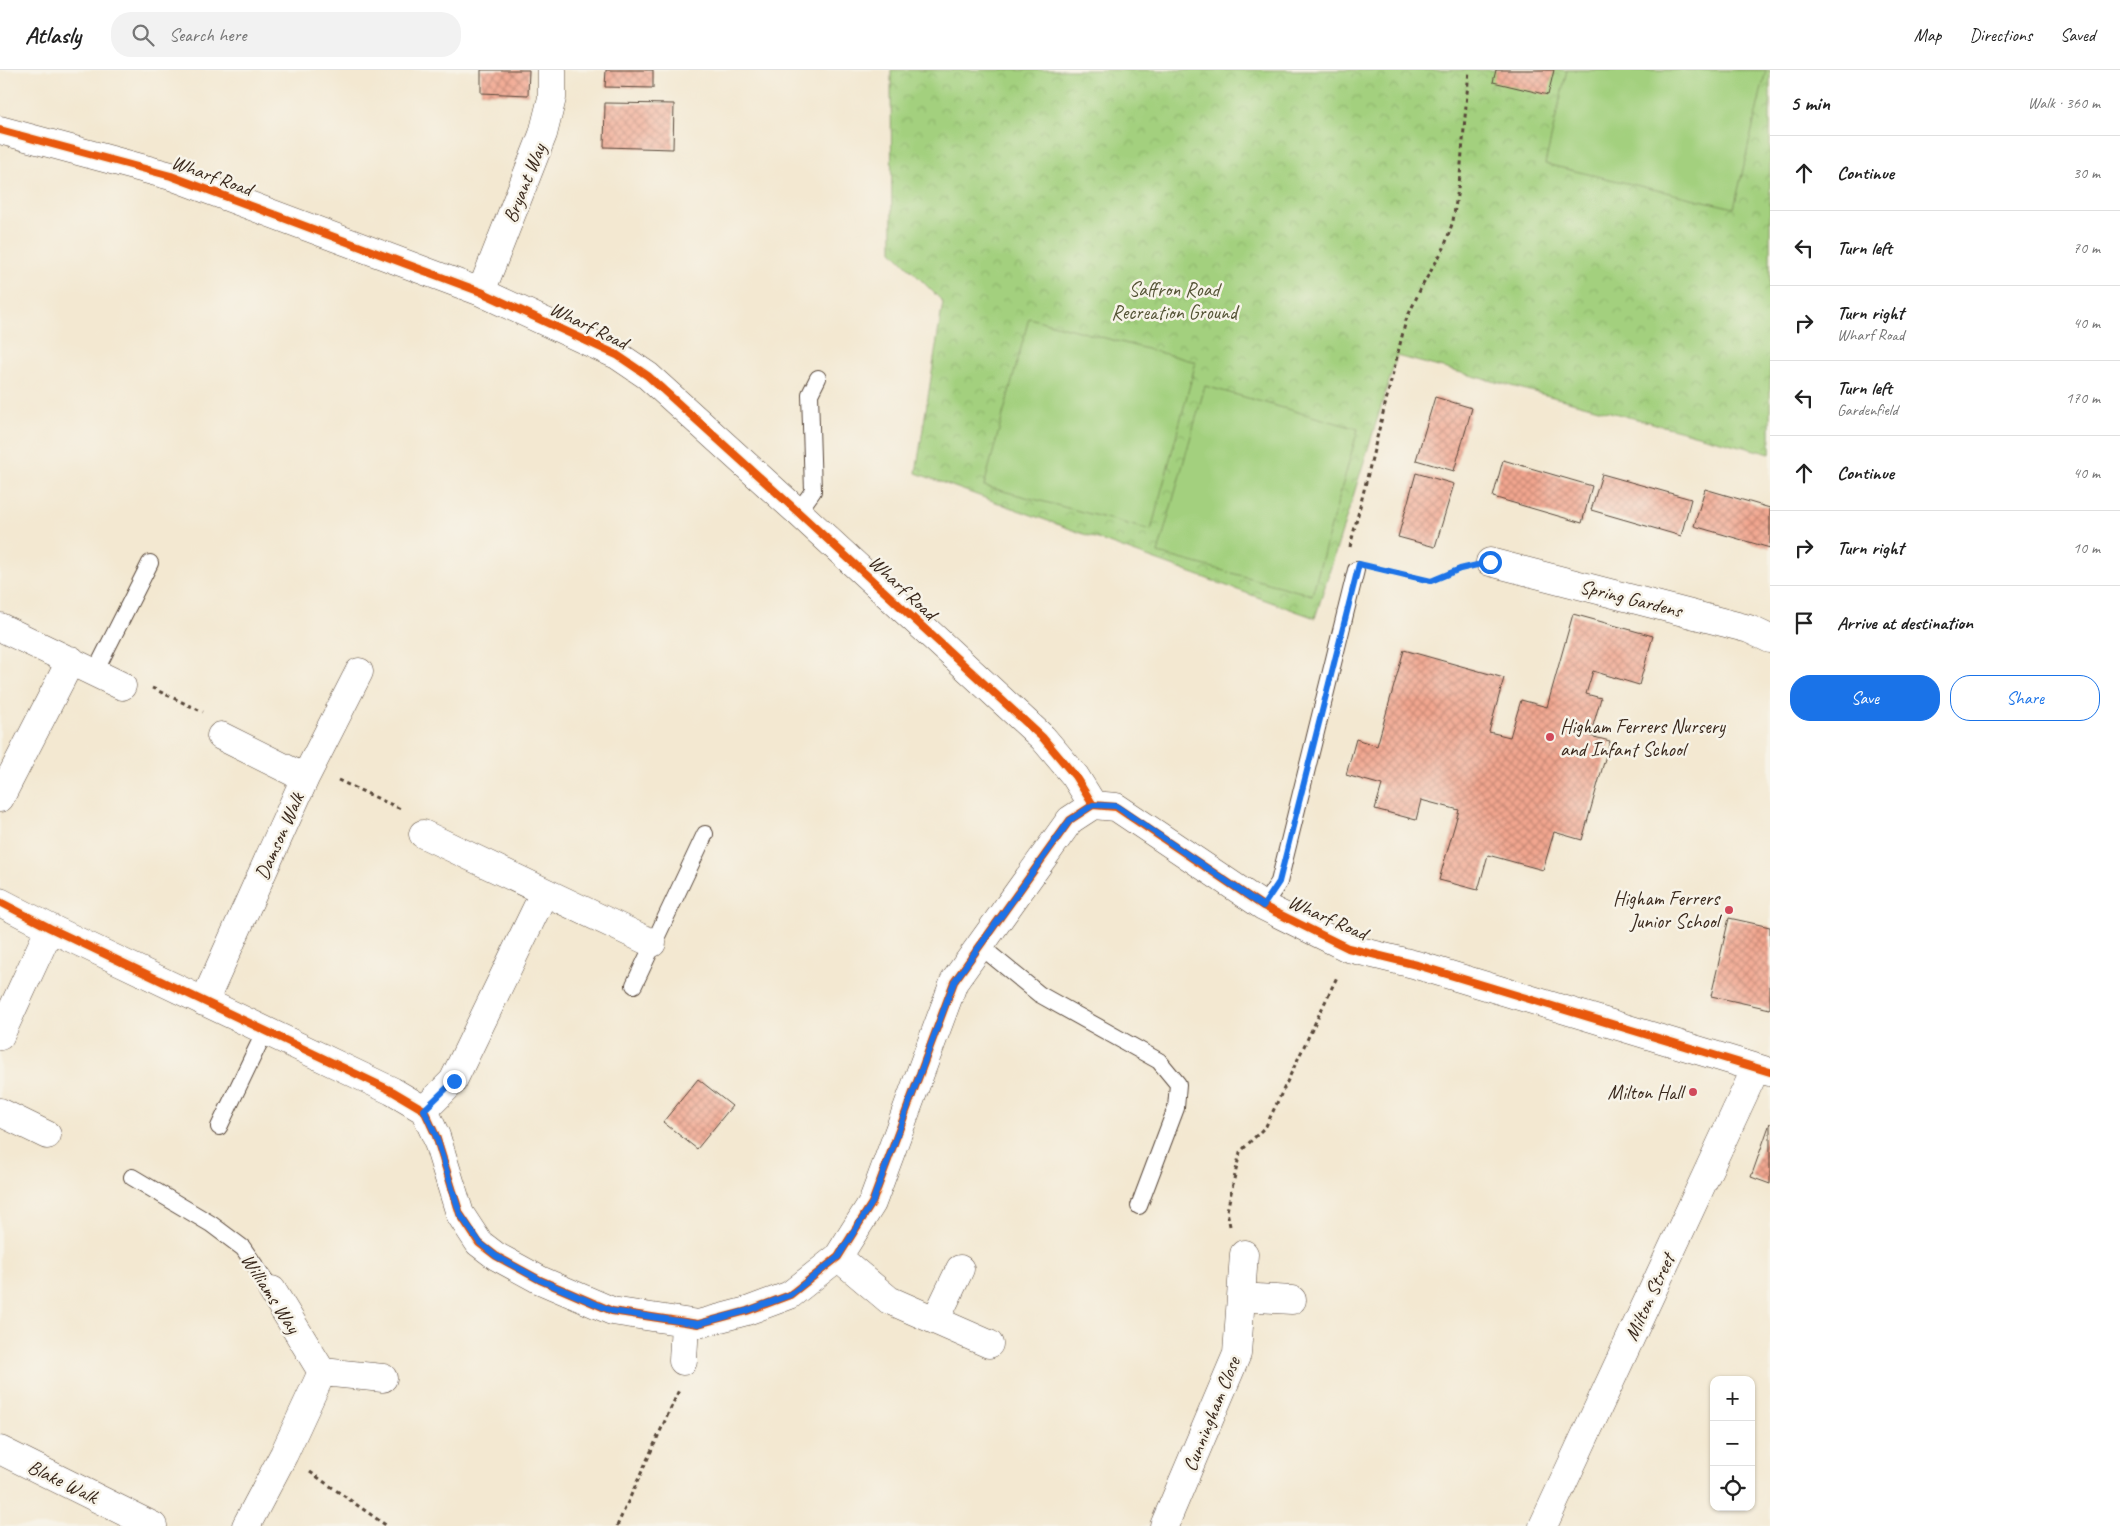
<!DOCTYPE html>
<html lang="en">
<head>
<meta charset="utf-8">
<style>
	:root { --surface:#fff; --page:#f2f2f2; --text:#222; --muted:#767676; --line:#e0e0e0; --accent:#1a73e8 }
	body { margin:0; font-family:Caveat,sans-serif; background:var(--page); color:var(--text) }
	.controls { position:absolute; right:15px; bottom:15px; display:grid; overflow:hidden; border-radius:10px; box-shadow:0 1px 4px #0004 }
	.controls button { width:45px; height:45px; display:grid; place-items:center; padding:0; border:0; border-bottom:1px solid var(--line); background:var(--surface); color:var(--text); font:25px sans-serif }
	.stop { position:absolute; width:15px; height:15px; margin:-11px; border:4px solid #1a73e8; border-radius:50%; background:#fff }
	.stop.end { background:#1a73e8; border-color:#fff; box-shadow:0 1px 5px #0008 }
	.list { margin:0; padding:0; list-style:none }
	h2 { display:flex; justify-content:space-between; align-items:center; height:65px; margin:0; padding:0 20px; font-size:21px }
	h2 small { font-size:16px; font-weight:400; color:var(--muted) }
	.list li { display:grid; grid-template-columns:32px 1fr auto; gap:15px; align-items:center; box-sizing:border-box; height:75px; padding:0 20px; border-top:1px solid var(--line) }
	.list b { display:block; font-size:19px; white-space:nowrap }
	.list p { margin:0; font-size:16px; white-space:nowrap; color:var(--muted) }
	.list em { font-size:16px; font-style:normal; color:var(--muted) }
	.actions { display:flex; gap:10px; padding:15px 20px }
	.actions a { flex:1; padding:11px 0; border:1px solid var(--accent); border-radius:20px; text-align:center; font-size:18px; color:var(--accent) }
	.actions .main { background:var(--accent); color:#fff }
	.icon { flex:none; width:28px; height:28px; fill:none; stroke:currentColor; stroke-width:2; stroke-linecap:round; stroke-linejoin:round }
	.map { position:relative; flex:none; width:1770px; height:1456px; overflow:hidden }
	header { display:flex; align-items:center; gap:30px; box-sizing:border-box; height:70px; padding:0 25px; background:var(--surface); border-bottom:1px solid var(--line) }
	header strong { font-size:24px }
	nav { display:flex; gap:28px; margin-inline-start:auto; font-size:18px }
	.search { width:350px; height:45px; background:var(--page); display:flex; align-items:center; gap:12px; box-sizing:border-box; padding:0 18px; border-radius:20px; color:var(--muted); font-size:19px }
	main { display:flex }
	aside { flex:1; background:var(--surface) }
	.map>svg:first-child { display:block }
	.park { fill:url(#park-crowns); stroke:#6f7d4e }
	.pitch { fill:#a3d07e; stroke:#6f7d4e }
	.building { fill:url(#building-cross-hatch) }
	.lines { fill:none; stroke-linecap:round; stroke-linejoin:round }
	.service-casing { stroke:#574639; stroke-width:18 }
	.minor-casing { stroke:#574639; stroke-width:29 }
	.path { stroke:#574639; stroke-width:3; stroke-dasharray:4 4; stroke-linecap:butt }
	.service { stroke:#fff; stroke-width:16 }
	.minor { stroke:#fff; stroke-width:28 }
	.cycleway-casing { stroke:#f7f3e8; stroke-width:11 }
	.cycleway { stroke:#e8590c; stroke-width:8 }
	.route { stroke:#1a73e8; stroke-width:6 }
	.poi-dot { fill:#d1495b; stroke:#f7f3e8; stroke-width:2 }
	.labels { text-anchor:middle; stroke-width:5; stroke-linejoin:round; paint-order:stroke }
	.street-label { font-size:20px; fill:#3b2a1e; stroke:#f7f3e8 }
	.park-label { font-size:20px; fill:#555436; stroke:#f7f3e8 }
	.poi-label { font-size:20px; fill:#3b2a1e; stroke:#f7f3e8; text-anchor:end }
</style>
</head>
<body>
<header>
<strong>Atlasly</strong>
<div class="search"><svg class="icon" aria-label="search" viewBox="0 0 24 24"><circle cx="10" cy="10" r="6"/><path d="M15 15l6 6"/></svg>Search here</div>
<nav><a>Map</a><a>Directions</a><a>Saved</a></nav>
</header>
<main>
<div class="map">
<svg width="1770" height="1456" viewBox="0 0 1770 1456">
	<defs>
		<pattern id="park-crowns" width="20" height="18" patternUnits="userSpaceOnUse" patternTransform="scale(1.25)"><rect width="20" height="18" fill="#a3d07e"/><path d="M2 6a3 3 0 1 1 6 0M12 15a3 3 0 1 1 6 0" fill="none" stroke="#8db36c"/></pattern>
		<pattern id="building-cross-hatch" width="8" height="8" patternUnits="userSpaceOnUse" patternTransform="scale(1.25)"><rect width="8" height="8" fill="#f2a68f"/><path d="M0 0l8 8M0 8l8-8" fill="none" stroke="#c58774"/></pattern>
	</defs>
	<rect width="100%" height="100%" fill="#f7f3e8"/>
	<filter id="ink" filterUnits="userSpaceOnUse"><feTurbulence type="fractalNoise" baseFrequency=".02" numOctaves="2"/><feDisplacementMap in="SourceGraphic" scale="10" xChannelSelector="R" yChannelSelector="G"/><feConvolveMatrix kernelMatrix="1 2 1 2 8 2 1 2 1" color-interpolation-filters="sRGB"/></filter>
	<filter id="wash" filterUnits="userSpaceOnUse"><feTurbulence type="fractalNoise" baseFrequency=".0096" numOctaves="4" result="noise"/><feDisplacementMap in="SourceGraphic" scale="20" xChannelSelector="R" yChannelSelector="G"/><feGaussianBlur stdDeviation="1.12" result="paint"/><feColorMatrix in="noise" values="0 0 0 0 0 0 0 0 0 0 0 0 0 0 0 0 0 1.4 0 .05"/><feComposite in="paint" operator="in"/></filter>
	<g filter="url(#wash)">
		<rect width="100%" height="100%" fill="#f3e8d1"/>
		<path class="park" d="M891 0H1770V384L1397 286 1315 548 916 403 943 232 892 181Z"/>
		<path class="pitch" d="M1567 0H1766L1734 138 1545 94Z
			M1029 248 1196 292 1151 460 984 416Z
			M1205 316 1358 359 1312 525 1158 483Z"/>
		<g id="blocks">
			<path class="building" d="M481 0H529L528 25 481 23Z
				M606 0H653V18L605 17Z
				M1496 0H1554L1548 25 1493 12Z
				M605 33 674 34 673 79 604 77Z
				M1435 327 1472 338 1454 401 1416 390Z
				M1503 390 1592 416 1582 453 1493 427Z
				M1416 403 1454 414 1435 477 1398 467Z
				M1602 404 1691 429 1681 466 1591 440Z
				M1705 419 1770 438V478L1694 456Z
				M1573 544 1653 566 1639 615 1593 601 1586 624 1601 628 1590 666 1610 671 1582 770 1554 762 1543 800 1488 785 1478 820 1439 810 1459 740 1421 730 1416 750 1375 739 1382 715 1346 705 1356 669 1377 676 1404 580 1504 608 1489 662 1510 667 1521 630 1547 637Z
				M1729 848 1770 857V939L1711 926Z
				M698 1009 732 1036 697 1079 663 1052Z
				M1770 1053V1114L1751 1107Z"/>
		</g>
	</g>
	<g filter="url(#ink)">
		<use href="#blocks" fill-opacity="0" stroke="#574639" stroke-width="1"/>
		<g class="lines">
			<defs>
				<path id="service" d="M798 442 813 421 810 324 818 308
					M95 602 150 493
					M1263 836 1279 812 1356 500
					M979 875 1039 924 1159 991 1178 1014 1176 1038 1139 1136
					M634 915 705 764
					M219 1057 265 961
					M132 1107 211 1154 243 1178 272 1220"/>
				<path id="minor" d="M0 60 171 106 481 222 617 285 648 306 798 442 1043 668 1075 706 1093 735 1116 737 1263 836 1348 878 1417 895 1770 1002
					M481 222 543 64 552 28V0
					M1490 492 1749 559 1770 569
					M0 557 122 616
					M221 666 305 708
					M0 728 71 590
					M423 764 652 873
					M0 832 50 858 392 1021 424 1040 436 1066 460 1144 479 1173 496 1186 540 1210 612 1241 698 1254 747 1241 790 1225 838 1187 872 1133 954 912 1070 750 1093 735
					M204 932 305 708 359 602
					M0 966 50 858
					M424 1040 453 1011 544 823
					M0 1042 47 1065
					M838 1187 889 1230 989 1274
					M272 1220 322 1302 383 1308
					M1241 1227 1292 1230
					M936 1249 960 1199
					M683 1291 685 1253
					M0 1380 153 1456
					M246 1456 284 1384 322 1302
					M1164 1456 1237 1284 1244 1184
					M1543 1456 1756 998"/>
			</defs>
			<use href="#service" class="service-casing"/>
			<use href="#minor" class="minor-casing"/>
			<path class="path" d="M1350 477 1406 250 1421 218 1444 178 1453 151 1460 106 1469 0
				M1380 499 1431 511 1460 499
				M152 618 203 642
				M338 710 403 740
				M1230 1156 1227 1141 1240 1082 1266 1056 1337 907
				M310 1402 387 1456
				M617 1456 679 1320"/>
			<use href="#service" class="service"/>
			<use href="#minor" class="minor"/>
			<defs>
				<path id="cycleway" d="M0 60 171 106 481 222 617 285 648 306 798 442 1043 668 1075 706 1093 735 1116 737 1263 836 1348 878 1417 895 1770 1002
					M0 832 50 858 392 1021 424 1040 436 1066 460 1144 479 1173 496 1186 540 1210 612 1241 698 1254 747 1241 790 1225 838 1187 872 1133 954 912 1070 750 1093 735"/>
			</defs>
			<use href="#cycleway" class="cycleway-casing"/>
			<use href="#cycleway" class="cycleway"/>
		</g>
	</g>
	<g class="lines" filter="url(#ink)">
		<path class="route" d="M454 1011 424 1040 436 1066 460 1144 480 1173 496 1186 540 1210 612 1241 698 1254 746 1241 790 1225 838 1187 872 1133 954 912 1070 750 1093 735 1116 736 1263 836 1279 812 1359 494 1431 511 1460 499 1490 492"/>
	</g>
	<g class="poi-dot">
		<circle cx="1550" cy="667" r="5"/>
		<circle cx="1729" cy="840" r="5"/>
		<circle cx="1693" cy="1022" r="5"/>
	</g>
	<g class="labels">
		<g class="street-label">
			<text transform="translate(212 105) rotate(20)" y="7">Wharf Road</text>
			<text transform="translate(524 113) rotate(-68)" y="7">Bryant Way</text>
			<text transform="translate(589 255) rotate(26)" y="7">Wharf Road</text>
			<text transform="translate(903 517) rotate(43)" y="7">Wharf Road</text>
			<text transform="translate(1631 528) rotate(14)" y="7">Spring Gardens</text>
			<text transform="translate(279 766) rotate(-66)" y="7">Damson Walk</text>
			<text transform="translate(1328 847) rotate(24)" y="7">Wharf Road</text>
			<text transform="translate(271 1223) rotate(57)" y="7">Williams Way</text>
			<text transform="translate(1649 1227) rotate(-65)" y="7">Milton Street</text>
			<text transform="translate(1211 1344) rotate(-68)" y="7">Cunningham Close</text>
			<text transform="translate(63 1411) rotate(26)" y="7">Blake Walk</text>
		</g>
		<g class="park-label">
			<text x="1174" y="226">Saffron Road<tspan x="1174" dy="23">Recreation Ground</tspan></text>
		</g>
		<g class="poi-label">
			<text x="1560" y="663" text-anchor="start">Higham Ferrers Nursery<tspan x="1560" dy="23">and Infant School</tspan></text>
			<text x="1719" y="835">Higham Ferrers<tspan x="1719" dy="23">Junior School</tspan></text>
			<text x="1683" y="1029">Milton Hall</text>
		</g>
	</g>
</svg>
<div class="controls">
<button>+</button>
<button>−</button>
<button><svg class="icon" aria-label="locate" viewBox="0 0 24 24"><circle cx="12" cy="12" r="6"/><path d="M12 2v4M12 18v4M2 12h4M18 12h4"/></svg></button>
</div>
<div class="stop" style="left:1490px;top:492px"></div>
<div class="stop end" style="left:454px;top:1011px"></div>
</div>
<aside>
<h2>5 min<small>Walk · 360 m</small></h2>
<ul class="list">
<li><svg class="icon" aria-label="ahead" viewBox="0 0 24 24"><path d="M12 20V5M6 11l6-6 6 6"/></svg><div><b>Continue</b></div><em>30 m</em></li>
<li><svg class="icon" aria-label="left" viewBox="0 0 24 24"><path d="M17 20v-9H6M10 6l-5 5 5 5"/></svg><div><b>Turn left</b></div><em>70 m</em></li>
<li><svg class="icon" aria-label="right" viewBox="0 0 24 24"><path d="M7 20v-9h11M14 6l5 5-5 5"/></svg><div><b>Turn right</b><p>Wharf Road</p></div><em>40 m</em></li>
<li><svg class="icon" aria-label="left" viewBox="0 0 24 24"><path d="M17 20v-9H6M10 6l-5 5 5 5"/></svg><div><b>Turn left</b><p>Gardenfield</p></div><em>170 m</em></li>
<li><svg class="icon" aria-label="ahead" viewBox="0 0 24 24"><path d="M12 20V5M6 11l6-6 6 6"/></svg><div><b>Continue</b></div><em>40 m</em></li>
<li><svg class="icon" aria-label="right" viewBox="0 0 24 24"><path d="M7 20v-9h11M14 6l5 5-5 5"/></svg><div><b>Turn right</b></div><em>10 m</em></li>
<li><svg class="icon" aria-label="arrive" viewBox="0 0 24 24"><path d="M6 21V4h12l-3 4 3 4H6"/></svg><div><b>Arrive at destination</b></div></li>
</ul>
<div class="actions"><a class="main">Save</a><a>Share</a></div>
</aside>
</main>
</body>
</html>
